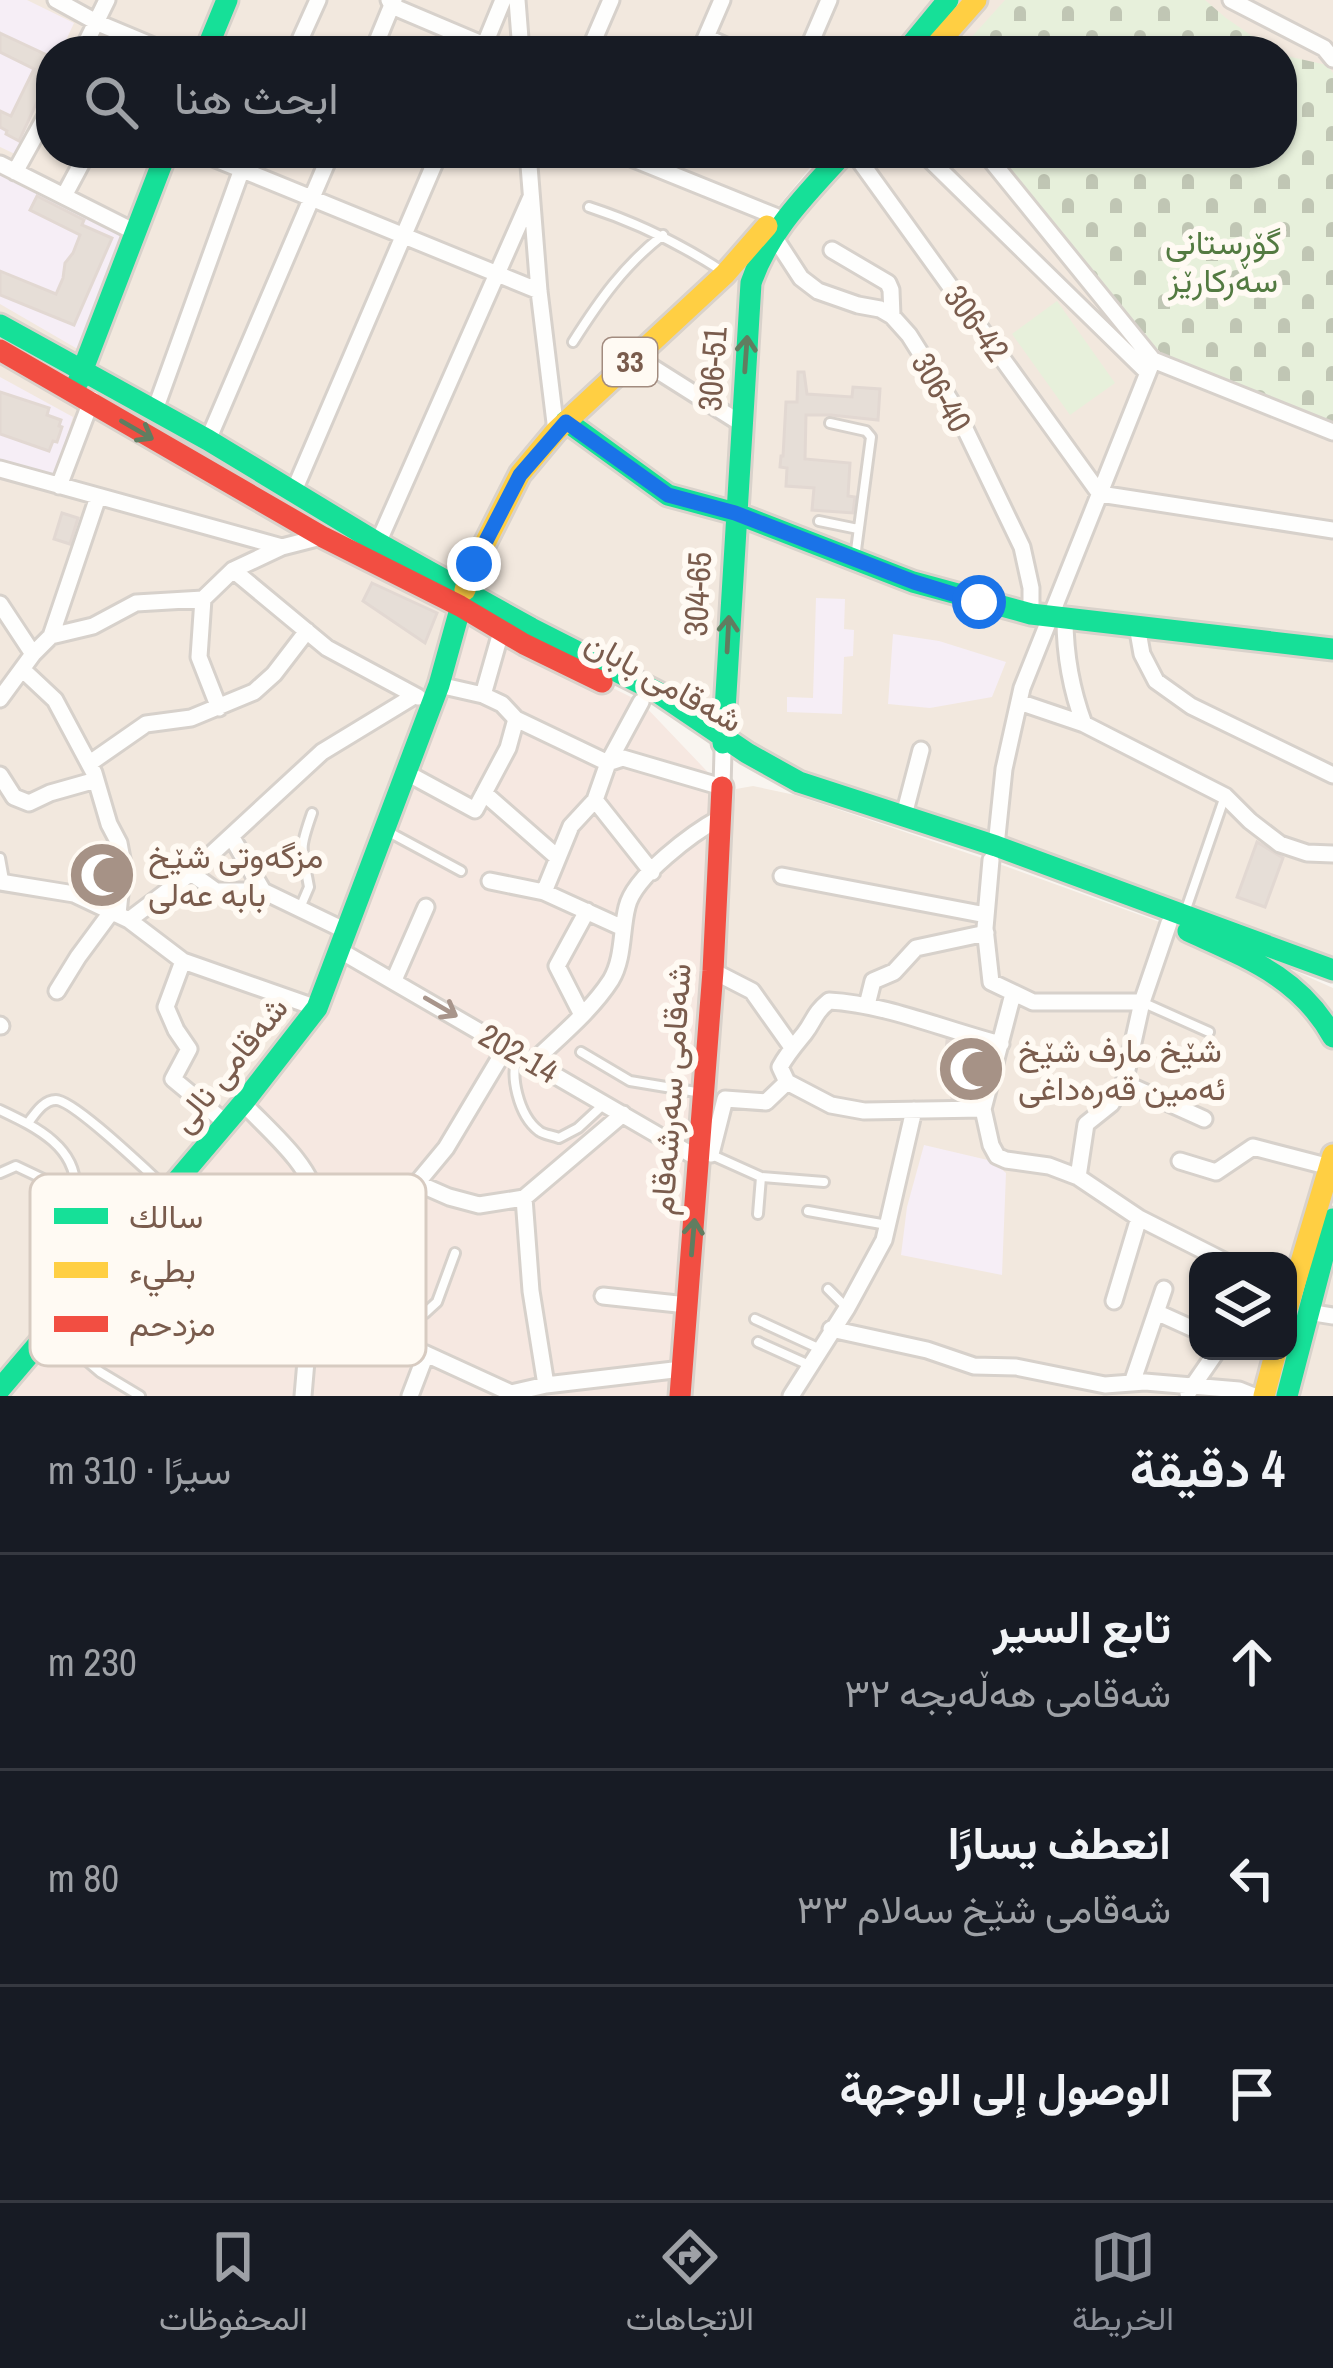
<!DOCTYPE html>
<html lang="ar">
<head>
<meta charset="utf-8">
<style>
	:root { --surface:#171b24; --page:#242831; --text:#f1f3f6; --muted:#9ea1a6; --line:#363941; --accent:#8c9099 }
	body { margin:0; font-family:"Archivo Narrow",Vazirmatn,sans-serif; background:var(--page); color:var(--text); direction:rtl }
	.controls { position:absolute; right:36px; bottom:36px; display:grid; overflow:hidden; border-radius:24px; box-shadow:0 3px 9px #0004 }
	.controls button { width:108px; height:108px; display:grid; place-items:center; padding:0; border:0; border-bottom:3px solid var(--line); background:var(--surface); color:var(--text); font:60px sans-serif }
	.stop { position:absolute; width:36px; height:36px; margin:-27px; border:9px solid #1a73e8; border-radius:50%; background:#fff }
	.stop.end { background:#1a73e8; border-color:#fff; box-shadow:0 3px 12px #0008 }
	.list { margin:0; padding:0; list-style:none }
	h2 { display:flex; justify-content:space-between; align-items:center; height:156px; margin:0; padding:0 48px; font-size:51px }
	h2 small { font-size:39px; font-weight:400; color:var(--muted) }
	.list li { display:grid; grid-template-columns:78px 1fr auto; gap:36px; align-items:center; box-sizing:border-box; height:216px; padding:0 48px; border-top:3px solid var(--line) }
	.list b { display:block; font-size:45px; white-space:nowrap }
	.list p { margin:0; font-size:39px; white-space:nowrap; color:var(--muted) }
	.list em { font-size:39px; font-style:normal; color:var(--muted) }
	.icon { flex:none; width:66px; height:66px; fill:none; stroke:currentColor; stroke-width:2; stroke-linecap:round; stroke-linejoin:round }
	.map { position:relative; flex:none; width:1333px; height:1396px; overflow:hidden; direction:ltr }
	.search { position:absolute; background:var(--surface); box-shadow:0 3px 9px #0004; left:36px; right:36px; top:36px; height:132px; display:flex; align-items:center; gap:30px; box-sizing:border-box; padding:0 42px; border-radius:48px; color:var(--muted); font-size:45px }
	.sheet { height:804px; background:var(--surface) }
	nav { display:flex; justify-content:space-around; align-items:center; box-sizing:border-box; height:168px; border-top:3px solid var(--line); background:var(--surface); font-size:33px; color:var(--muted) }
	nav a { display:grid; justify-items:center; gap:6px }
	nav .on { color:var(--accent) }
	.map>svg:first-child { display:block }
	.residential { fill:#f2e8de }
	.commercial { fill:#f6e8e1 }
	.education { fill:#f6eef6 }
	.grass { fill:#e7f0db }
	.cemetery { fill:url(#cemetery-stones) }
	.building { fill:#e6ded7; stroke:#e2d8d2; stroke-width:3 }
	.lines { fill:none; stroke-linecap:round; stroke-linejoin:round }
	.lane-casing { stroke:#d7d1cb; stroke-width:14 }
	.street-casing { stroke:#d7d1cb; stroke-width:21 }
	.fast-casing { stroke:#d9d2cb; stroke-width:27 }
	.slow-casing { stroke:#d9d2cb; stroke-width:27 }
	.jam-casing { stroke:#d9d2cb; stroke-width:27 }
	.lane { stroke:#fefefd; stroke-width:8 }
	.street { stroke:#fefefd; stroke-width:15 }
	.fast { stroke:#16e098; stroke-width:21 }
	.slow { stroke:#ffcf43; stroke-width:21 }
	.jam { stroke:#f24e42; stroke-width:21 }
	.oneway { stroke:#617d60 }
	.oneway2 { stroke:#a8958b }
	.route { stroke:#1a73e8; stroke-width:15 }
	.labels { text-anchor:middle; stroke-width:12; stroke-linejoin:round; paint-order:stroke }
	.shield { fill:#fffaf3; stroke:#a28b7f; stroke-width:3 }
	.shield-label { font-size:30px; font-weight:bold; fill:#7a5c4d }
	.park-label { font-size:33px; fill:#537a41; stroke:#fffaf3 }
	.street-label { font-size:33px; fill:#7a5c4d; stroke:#fffaf3 }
	.poi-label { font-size:33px; fill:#7a5c4d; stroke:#fffaf3; text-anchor:start }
	.key { fill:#fffaf3; stroke:#d7cbc1; stroke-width:3 }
	.key-label { font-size:33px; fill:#7a5c4d }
</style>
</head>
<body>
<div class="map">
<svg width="1333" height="1396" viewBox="0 0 1333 1396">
	<defs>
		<pattern id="cemetery-stones" width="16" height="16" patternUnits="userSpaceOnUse" patternTransform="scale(3)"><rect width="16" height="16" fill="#e7f0db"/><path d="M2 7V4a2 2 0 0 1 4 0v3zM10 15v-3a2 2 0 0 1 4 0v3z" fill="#c0c6b4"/></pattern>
	</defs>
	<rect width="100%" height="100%" fill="#f9f5f0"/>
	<path class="residential" d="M0 0H947L906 51H51V153H822L759 230 835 153H1282V51H924L968 0H1333V970L802 780 0 325Z
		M0 352 460 606 317 1008 0 1389Z
		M753 786 795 795 991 861 1295 971 1333 988V1159L1288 1313V1261H1198V1351H1277L1263 1396H680L699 1159 736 789Z
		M1333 1219V1396H1287Z"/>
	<path class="commercial" d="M460 606 524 644 641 702 722 787 680 1396H0L317 1008Z"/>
	<path class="education" d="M0 0H27L74 23 61 51H51V74L15 154 0 147Z
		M0 172 124 234 81 351 0 304Z
		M0 377 73 417 53 479 0 462Z
		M816 598 845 599 844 629 854 630 853 656 844 657 842 714 787 712V697L813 698Z
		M893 634 939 641 1006 662 992 697 930 708 888 704Z
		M924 1145 992 1161 1006 1173 1002 1275 901 1255 907 1207Z"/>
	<path class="grass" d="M1057 301 1115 383 1070 415 1012 334Z"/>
	<path class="cemetery" d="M1005 0H1205L1226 18 1274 51H959Z
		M1282 55 1327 65 1333 73V423L1165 358 990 153H1282Z"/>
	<path class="building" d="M0 33 51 57V72L19 141 6 134 7 131 0 127V111L11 116 34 69 0 52Z
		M37 196 84 220 82 225 112 238 74 325 0 295V271L56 294 63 278 65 263 73 253 80 235 30 210Z
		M798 372H804L807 394 852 397 853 387 880 389 878 420 831 415H806L805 459 850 463 848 496 855 497 853 513 812 510 814 488 786 486 787 468 780 467 781 456H783L786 402H797Z
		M0 392 49 408 47 415 61 420 59 426 62 427 57 442 53 441 49 451 0 434Z
		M62 513 78 518 70 544 54 539Z
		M372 583 437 613 425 643 363 601Z
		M1257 842 1283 858 1265 907 1237 897Z
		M108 852 111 865 108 894 84 885 88 853Z
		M947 1041 985 1052 974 1097 952 1098 945 1064Z"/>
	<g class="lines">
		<defs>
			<path id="lane" d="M589 207C638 223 679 243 722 271
				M573 342C599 301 624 265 663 235
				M830 423 866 431 871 437 855 558
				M819 521 858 529
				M385 830 461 871
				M0 858 4 880
				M300 908 309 887C302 847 298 853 312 813
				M1185 912 1225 796
				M1144 1003 1209 1032
				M581 1052 630 1081 702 1093
				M519 1053C508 1074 519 1116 539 1131 544 1135 552 1135 559 1138L578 1128 604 1104
				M0 1110C36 1127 80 1148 75 1194
				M28 1123C35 1114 43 1100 56 1100 74 1100 150 1174 167 1189
				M712 1155 761 1177 824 1182
				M0 1173 16 1166 75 1194 130 1231
				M808 1211 887 1225
				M758 1214 761 1177
				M347 1282 413 1315 425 1313 437 1302 455 1253
				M828 1289 846 1307
				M755 1319 818 1348
				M52 1331 100 1372 140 1396
				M758 1342 809 1365"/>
			<path id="street" d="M56 0 98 23 165 51
				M389 0 392 6 484 45
				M517 0 521 51
				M1231 0 1324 48 1333 59
				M706 37 737 51
				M82 51 107 0
				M295 51 318 0
				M373 51 394 0
				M482 51 503 0
				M589 51 611 0
				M700 51 722 0
				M807 51 829 0
				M201 153 539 291
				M528 153 539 291 556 431
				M619 153 775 216
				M854 153 1100 494 1333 530
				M923 153 1147 372
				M985 153 1153 360 1333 432
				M0 164 135 232
				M15 172 51 107
				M64 196 87 153
				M773 235 801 278 818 291 858 305 880 309 892 316 909 335 955 408 1022 547 1031 588V614
				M832 250 888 283 891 290 892 316
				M636 357 742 424
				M155 410 242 169 250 153
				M208 440 331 153
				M0 469 282 547 321 537
				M59 486 92 399
				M293 493 439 153
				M378 543 531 197
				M233 570 327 648 418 697
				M203 599 199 657 219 708
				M0 604 33 654
				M1065 619C1065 656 1071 689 1084 724L1225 796 1250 821 1280 844 1307 853 1333 854
				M1137 626 1142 654 1156 681 1191 706 1333 775
				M51 636 93 626 136 603 203 599 233 570 282 547
				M23 670 55 700 94 773 109 824 119 843 123 864 118 914
				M439 685 483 695 502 704 516 719 608 763 623 758 722 787 723 751
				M483 695 501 632
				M0 699 33 654 51 636 98 497
				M1019 702 1084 724
				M90 763 146 724 191 718 254 692 274 674 307 631
				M405 772 475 810 508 748 516 719
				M0 775 14 797 29 803 50 793 96 780
				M484 793 557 857
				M595 800 652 872
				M904 815 921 750
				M231 836 263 891
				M996 846 1004 769 1022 688 1153 360
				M991 860 985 928 991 982 1033 1002H1142
				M191 873 216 891H263L346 931
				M782 876 986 915
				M490 881 544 892 623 928
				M0 882 74 894 129 920 183 961 317 1008
				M544 892 571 826 595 800 608 763 641 702
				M129 920 191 873 322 752 414 696
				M339 950 699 1159
				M183 961 166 1007 176 1030 189 1049 173 1079 226 1123
				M713 971 752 991 791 1046
				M394 980 426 907
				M57 991 78 957 112 911
				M1013 994 983 1109 991 1145 997 1156 1006 1160 1049 1166 1078 1177 1139 1218 1224 1261
				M867 1005 873 981 894 972 916 948 986 933
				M582 1015 557 966 587 911
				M0 1025 1 1026
				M533 1062C560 1036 591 1011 611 980 624 958 621 930 627 907 634 876 694 832 720 818
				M787 1082 780 1067C787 1054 795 1045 804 1034 815 1020 813 1014 829 1001 886 1004 945 1030 1001 1044
				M787 1082 831 1105 864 1111 983 1109
				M1124 1083 1204 1119
				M243 1103C267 1129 313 1166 316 1201L299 1309 308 1338 303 1396
				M711 1154 725 1099 766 1102 787 1082
				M1180 1161 1216 1172 1253 1147 1330 1167
				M1078 1177 1086 1124 1111 1104 1124 1083 1142 1002 1169 923
				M417 1183 449 1197 479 1205 524 1198 623 1114
				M524 1198 531 1291 546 1385
				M90 1283 140 1310 166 1309 252 1347 307 1354
				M603 1296 687 1305
				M1114 1301 1139 1218
				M1156 1312 1198 1331
				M1308 1312 1333 1316
				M831 1329 927 1350 974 1366 1016 1367 1105 1385 1145 1382 1239 1390 1254 1396
				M308 1338H377L426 1354 511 1393 546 1385 682 1369
				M308 1338 417 1183 446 1148 507 1046
				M1132 1383 1164 1289
				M1188 1393 1217 1351
				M410 1396 426 1354
				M791 1396 847 1308 884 1240 914 1110"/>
			<path id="fast" d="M206 51 227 0
				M906 51 948 0
				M0 325 208 440 378 543 531 628 657 692 747 753 799 782 996 846 1333 970
				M78 382 166 153
				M566 421 668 495 735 513 913 582 1031 614 1333 649
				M723 743 751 283C769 230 807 194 844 153
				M1188 931C1247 958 1300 977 1333 1037
				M0 1389 243 1103 317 1008 439 685 465 591
				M1287 1396 1333 1219"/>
			<path id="slow" d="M931 51 976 0
				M465 590 470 573 520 474 556 431 725 274 767 226
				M1288 1306 1333 1155
				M1264 1396 1276 1351"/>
			<path id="jam" d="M0 350 323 537 460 606 524 644 602 682
				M680 1396 713 971 722 787"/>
		</defs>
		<use href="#lane" class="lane-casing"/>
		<use href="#street" class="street-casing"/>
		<use href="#fast" class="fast-casing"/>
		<use href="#slow" class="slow-casing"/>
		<use href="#jam" class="jam-casing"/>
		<use href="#lane" class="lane"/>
		<use href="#street" class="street"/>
		<use href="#fast" class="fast"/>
		<use href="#slow" class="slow"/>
		<use href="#jam" class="jam"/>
	</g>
	<defs><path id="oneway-shaft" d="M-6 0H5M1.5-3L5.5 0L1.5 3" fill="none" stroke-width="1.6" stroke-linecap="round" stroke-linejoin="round" transform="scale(3)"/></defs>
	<g class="oneway">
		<use href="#oneway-shaft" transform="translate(746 354) rotate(-86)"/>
		<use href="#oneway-shaft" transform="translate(137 430) rotate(30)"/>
		<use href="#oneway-shaft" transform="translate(728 634) rotate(-87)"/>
		<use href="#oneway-shaft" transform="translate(693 1237) rotate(-85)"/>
	</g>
	<use class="oneway2" href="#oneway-shaft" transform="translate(441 1007) rotate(30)"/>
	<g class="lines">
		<path class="route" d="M474 564 520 475 566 422 668 495 735 513 914 582 979 602"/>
	</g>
	<defs>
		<symbol id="mosque-disc" viewBox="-11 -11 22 22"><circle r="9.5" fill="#a69286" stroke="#fffaf3"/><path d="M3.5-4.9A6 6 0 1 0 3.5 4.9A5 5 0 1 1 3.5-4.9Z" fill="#fff"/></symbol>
	</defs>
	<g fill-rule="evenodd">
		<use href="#mosque-disc" x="64" y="837" width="76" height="76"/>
		<use href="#mosque-disc" x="933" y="1031" width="76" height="76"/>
	</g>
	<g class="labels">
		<rect class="shield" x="603" y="338" width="54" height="48" rx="9"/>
		<g class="shield-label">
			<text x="630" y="372">33</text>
		</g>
		<g class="park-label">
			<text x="1223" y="254">گۆڕستانی<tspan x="1223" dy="38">سەرکارێز</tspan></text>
		</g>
		<g class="street-label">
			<text transform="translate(977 323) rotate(54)" y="12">306-42</text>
			<text transform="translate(712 369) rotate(-86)" y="12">306-51</text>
			<text transform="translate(942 392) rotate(60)" y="12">306-40</text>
			<text transform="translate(697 594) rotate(-87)" y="12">304-65</text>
			<text transform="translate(664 681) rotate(29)" y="12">شەقامی بابان</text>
			<text transform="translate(519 1053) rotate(30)" y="12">202-14</text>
			<text transform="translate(229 1064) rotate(-51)" y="12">شەقامی نالی</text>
			<text transform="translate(670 1089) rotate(-86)" y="12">شەقامی سەرشەقام</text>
		</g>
		<g class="poi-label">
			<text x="148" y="868">مزگەوتی شێخ<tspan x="148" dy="38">بابە عەلی</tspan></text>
			<text x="1018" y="1062">شێخ مارف شێخ<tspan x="1018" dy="38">ئەمین قەرەداغی</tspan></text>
		</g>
	</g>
	<rect x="30" y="1174" width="396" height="192" rx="18" class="key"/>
	<rect x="54" y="1208" width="54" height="16" fill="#16e098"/>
	<rect x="54" y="1262" width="54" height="16" fill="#ffcf43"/>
	<rect x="54" y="1316" width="54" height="16" fill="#f24e42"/>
	<g class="key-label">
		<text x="129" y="1228">سالك</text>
		<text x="129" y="1282">بطيء</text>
		<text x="129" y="1336">مزدحم</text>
	</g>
</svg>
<div class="controls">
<button><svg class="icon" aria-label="layers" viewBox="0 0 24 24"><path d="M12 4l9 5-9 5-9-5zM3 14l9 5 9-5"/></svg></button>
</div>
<div class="stop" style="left:979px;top:602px"></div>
<div class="stop end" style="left:474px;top:564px"></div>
<div class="search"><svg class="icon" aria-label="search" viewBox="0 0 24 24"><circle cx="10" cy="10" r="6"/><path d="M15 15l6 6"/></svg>ابحث هنا</div>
</div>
<section class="sheet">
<h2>4 دقيقة<small>سيرًا · 310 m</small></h2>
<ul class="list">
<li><svg class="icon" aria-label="ahead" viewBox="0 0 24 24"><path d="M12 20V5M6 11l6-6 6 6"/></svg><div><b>تابع السير</b><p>شەقامی هەڵەبجە ٣٢</p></div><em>230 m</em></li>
<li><svg class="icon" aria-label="left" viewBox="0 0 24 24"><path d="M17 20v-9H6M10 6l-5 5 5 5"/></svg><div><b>انعطف يسارًا</b><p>شەقامی شێخ سەلام ٣٣</p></div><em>80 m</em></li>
<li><svg class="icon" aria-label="arrive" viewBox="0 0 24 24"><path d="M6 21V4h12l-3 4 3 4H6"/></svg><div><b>الوصول إلى الوجهة</b></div></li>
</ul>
</section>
<nav>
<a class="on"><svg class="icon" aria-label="map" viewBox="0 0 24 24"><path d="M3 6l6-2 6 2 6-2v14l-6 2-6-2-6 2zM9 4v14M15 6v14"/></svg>الخريطة</a>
<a><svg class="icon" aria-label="directions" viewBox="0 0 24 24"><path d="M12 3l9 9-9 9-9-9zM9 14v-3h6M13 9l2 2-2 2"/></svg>الاتجاهات</a>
<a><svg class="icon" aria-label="saved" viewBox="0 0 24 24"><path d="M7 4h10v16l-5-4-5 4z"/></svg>المحفوظات</a>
</nav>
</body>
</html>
